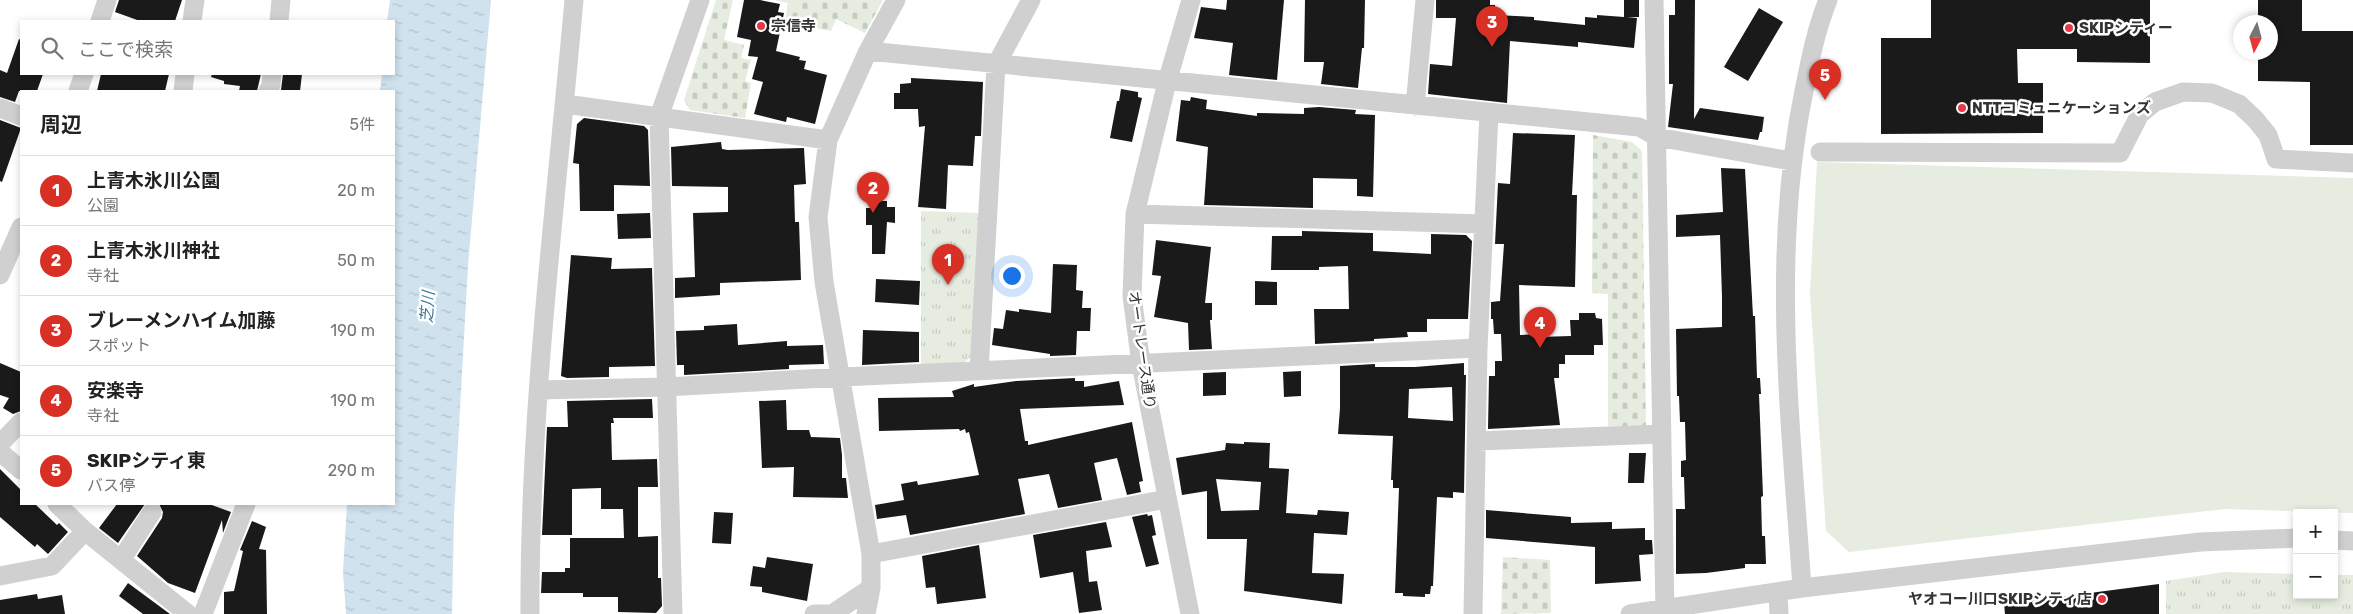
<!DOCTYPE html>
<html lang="ja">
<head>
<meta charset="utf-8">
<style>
	:root { --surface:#fff; --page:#f6f6f6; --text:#222; --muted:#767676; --line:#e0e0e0; --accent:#d93025 }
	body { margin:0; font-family:Rubik,"Noto Sans JP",sans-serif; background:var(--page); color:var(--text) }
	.controls { position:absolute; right:15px; bottom:15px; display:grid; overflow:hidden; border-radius:0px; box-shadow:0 2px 8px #0003 }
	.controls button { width:45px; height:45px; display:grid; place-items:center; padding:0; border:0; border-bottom:1px solid var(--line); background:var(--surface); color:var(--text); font:25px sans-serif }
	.compass { position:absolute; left:2233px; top:15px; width:45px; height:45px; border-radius:50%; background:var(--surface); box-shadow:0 2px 8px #0003; rotate:186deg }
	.you { position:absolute; left:1011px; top:275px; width:18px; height:18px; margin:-12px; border:4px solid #fff; border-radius:50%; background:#1a73e8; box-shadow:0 0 0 8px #1a73e833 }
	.badge { display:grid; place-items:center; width:32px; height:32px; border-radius:50%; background:var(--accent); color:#fff; font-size:16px; font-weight:700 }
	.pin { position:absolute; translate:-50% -41px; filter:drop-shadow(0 1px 2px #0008) }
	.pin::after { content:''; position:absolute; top:26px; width:18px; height:15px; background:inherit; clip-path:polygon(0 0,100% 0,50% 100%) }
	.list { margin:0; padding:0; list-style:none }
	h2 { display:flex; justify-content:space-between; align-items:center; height:65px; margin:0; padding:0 20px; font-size:21px }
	h2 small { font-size:16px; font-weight:400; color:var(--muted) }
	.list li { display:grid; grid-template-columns:32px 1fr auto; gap:15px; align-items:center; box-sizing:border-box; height:70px; padding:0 20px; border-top:1px solid var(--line) }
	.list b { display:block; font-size:19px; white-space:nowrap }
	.list p { margin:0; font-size:16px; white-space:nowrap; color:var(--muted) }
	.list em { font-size:16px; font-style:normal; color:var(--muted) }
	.icon { flex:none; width:28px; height:28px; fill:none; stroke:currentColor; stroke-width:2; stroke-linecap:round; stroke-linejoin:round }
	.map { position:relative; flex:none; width:2353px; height:614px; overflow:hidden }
	.search { position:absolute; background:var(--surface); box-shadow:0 2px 8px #0003; left:20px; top:20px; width:375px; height:55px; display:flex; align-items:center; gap:12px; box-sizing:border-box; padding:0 18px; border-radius:0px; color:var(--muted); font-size:19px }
	.panel { position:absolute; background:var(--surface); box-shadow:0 2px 8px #0003; left:20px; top:90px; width:375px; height:415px; border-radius:0px }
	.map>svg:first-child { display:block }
	.grass { fill:#e6ecdf }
	.cemetery { fill:url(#cemetery-stones) }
	.park { fill:url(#park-tufts) }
	.water { fill:url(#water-ripples) }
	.building { fill:#1a1a1a; fill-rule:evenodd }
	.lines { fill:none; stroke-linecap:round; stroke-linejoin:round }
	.minor { stroke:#d0d0d0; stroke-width:19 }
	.poi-dot { fill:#e63946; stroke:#fff; stroke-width:2 }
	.labels { text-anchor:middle; stroke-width:5; stroke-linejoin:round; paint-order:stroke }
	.poi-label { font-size:15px; font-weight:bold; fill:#333; stroke:#fff; text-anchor:start }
	.street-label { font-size:15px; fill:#333; stroke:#fff }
	.water-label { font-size:16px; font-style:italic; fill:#3f7597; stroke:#fff }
</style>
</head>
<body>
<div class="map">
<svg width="2353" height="614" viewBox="0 0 2353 614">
	<defs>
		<pattern id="cemetery-stones" width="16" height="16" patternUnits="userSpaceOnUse" patternTransform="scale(1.25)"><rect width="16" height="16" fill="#e6ecdf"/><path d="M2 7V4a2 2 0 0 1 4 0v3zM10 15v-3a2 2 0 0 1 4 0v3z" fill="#c6cbc0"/></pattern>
		<pattern id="park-tufts" width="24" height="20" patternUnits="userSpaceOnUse" patternTransform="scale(1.25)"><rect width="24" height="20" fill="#e6ecdf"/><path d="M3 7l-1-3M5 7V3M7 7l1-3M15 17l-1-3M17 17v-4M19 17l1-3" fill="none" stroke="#c6cbc0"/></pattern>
		<pattern id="water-ripples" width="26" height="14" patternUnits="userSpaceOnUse" patternTransform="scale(1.25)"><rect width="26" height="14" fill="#cfe2ee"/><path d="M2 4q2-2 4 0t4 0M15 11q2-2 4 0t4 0" fill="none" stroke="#b2c2cd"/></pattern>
	</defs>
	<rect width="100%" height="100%" fill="#fff"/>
	<path class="grass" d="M1817 162 2353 178V513L2225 509 1849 552 1826 531 1810 293Z"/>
	<path class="cemetery" d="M716 0H733L724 40 744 45 741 58 751 60 745 81 751 83 745 118 690 110 684 100Z
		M775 0H883L865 33 836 19 831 31 785 22 788 3Z
		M1593 135 1632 142 1642 151 1646 426H1608V294L1592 293Z
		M1503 557 1550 560 1551 613 1501 614Z"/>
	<path class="park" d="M921 211 979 213 971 356 964 363 921 365Z
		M2224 572 2297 574V595H2334V575H2353V614H2166V581Z"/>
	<path class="water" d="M390 0H491L468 266 454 516 452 614H346L343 572 347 504H394V91H380L382 74H394V21H387Z"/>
	<path class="building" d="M119 0H182L175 21H140L115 12Z
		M744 0H760L780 4 778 12 784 13 776 51 800 57 799 60 806 61 804 69 827 75 815 124 787 117 786 122 754 114 763 82 752 79 758 57 748 56 751 40 737 37Z
		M1227 0H1284L1277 80 1229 75 1233 43 1194 38 1201 7 1226 10Z
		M1305 0H1365L1364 48H1362L1358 88 1321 84 1324 62H1304Z
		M1436 0H1490V5H1495V15L1534 17V20L1585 25V17L1597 18V15L1624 17V0H1639V17H1627L1637 18 1634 48 1578 42V47L1510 41 1507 103 1428 94 1430 64 1452 66 1456 18H1436Z
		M1675 0H1695L1694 119 1700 108 1764 117 1762 132H1760L1758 140 1668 127 1673 84H1669V15H1675Z
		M1931 0H2150V63L2077 62V49H2017L2018 83H2043V133L1881 134V38H1931Z
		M2258 0H2302V31H2353V145H2310V82L2258 81V52H2270V22H2258Z
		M1759 8 1783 22 1748 81 1724 67Z
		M19 39 21 40V74H43L37 91H19L15 102 0 97V70L7 73Z
		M101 74H169L165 91H97Z
		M212 74H261L257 91H239L240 86 224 84V81L211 77Z
		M283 74H302L300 91 281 90Z
		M911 78 983 82 981 136H975L973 166 948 165 946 209 918 207 925 126 919 127 918 109H894V93H900V84L911 83Z
		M1121 89 1138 92V97L1142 98 1132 142 1110 138 1117 101H1119Z
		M1191 97 1207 100 1206 109 1257 116V113L1304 114V108L1319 107 1356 110 1355 114 1375 115 1373 197 1357 196V179L1313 178V208L1204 205 1208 147 1176 141 1181 100 1190 101Z
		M584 118 644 126 648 130 650 186 614 185V211H580L579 164 573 163 577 124Z
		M0 120 21 128 2 182 0 181Z
		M1513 133 1575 135 1572 195H1577L1575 287 1519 285 1520 335 1538 334V337L1571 336 1570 320H1579V313H1595L1596 318 1602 319 1603 345H1594V355H1565V364H1559V378H1554L1560 425 1488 429 1489 376H1495V361H1502L1501 334H1494L1493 319H1491V302L1500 301 1504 244H1495L1498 183 1510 184Z
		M721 142 722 149 728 150 804 148 806 184 794 185 795 222H799L801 280 720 283V295L675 298V278L695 277 693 213 728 212V187L672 186 671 147Z
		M1721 168 1745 169 1753 316H1755L1757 378H1760L1761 394H1759L1763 496 1761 497 1762 536H1765L1766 564H1745V568L1706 573 1676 574V509H1685L1684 477H1681V461L1686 460 1685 422H1680L1679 396H1677L1676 329 1722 327V297L1720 235 1676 237V215L1723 212Z
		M871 201H887V207H895V223L887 222 885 254H872V225H866V208H871Z
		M650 213 651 238 618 239 617 214Z
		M1302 231 1373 233V251L1431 254V234L1466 235 1472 241 1468 319H1427V332H1407L1408 337 1374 339V341L1315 344 1314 309H1349L1348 266 1319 267V270H1271L1272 236H1302Z
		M1156 240 1211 247 1205 303H1212V320H1210L1212 349 1189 350 1188 323 1154 317 1161 276 1152 275Z
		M571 255 612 258 611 269 652 268 655 366 609 367V377L567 378 561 376Z
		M1053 264 1077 265 1076 290 1083 291 1082 308H1091L1090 331H1077L1076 355 1050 356V354L992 345 994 328 1003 329 1006 310 1019 312V309L1051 313Z
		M876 279 920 281 919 305 875 302Z
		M1255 281 1277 282V305H1255Z
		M737 324 738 345 787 341V346L823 345 824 364 789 365V369L684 375V365H677L676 331 704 330V326Z
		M863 330 919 332V362L862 365Z
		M0 363 21 372V411L13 414 3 408 9 398 0 395Z
		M1464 363V375H1466L1464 493 1453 492V498L1437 497 1433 586H1431L1430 594H1425V597L1403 596V593H1395L1399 488H1393V480H1391L1393 436 1338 434 1340 408V366L1375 364V367H1415ZM1452 387 1453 421 1408 418 1409 389Z
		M1301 371V396L1284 397 1283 372Z
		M1226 372V395L1203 396V373Z
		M1075 378V381H1084V387L1119 381 1124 405 1020 409 1025 441H1028V445L1132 422 1143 481 1139 482 1141 492 1127 495 1117 458 1094 463 1102 500 1058 508 1049 474 1018 479 1025 514 910 535 906 515 877 519 875 505 904 500 901 484 917 481 918 485 979 475 969 432 966 433 965 429 960 431 959 429 879 431 878 398 954 397 952 391 974 384V387L1016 381Z
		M652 399 653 418H613L614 423H611L612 460 657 459 658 487H638V537L658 536V578H661L662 606 656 613 618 612V597H583V593H541L542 572H565V568H570V538H624L623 509H601V488L572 489V535H542L547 427H568L567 401Z
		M786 400 787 430H809L811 437 840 438 842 455V478H846L848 498 793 497 794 467 762 468 759 401Z
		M1244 442 1270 443 1269 468 1289 469 1286 513 1317 515 1318 510 1349 512 1347 535 1314 533 1312 573 1344 574 1342 604 1244 591 1247 539H1207V491L1182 495 1176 458 1225 450 1226 443 1244 444ZM1216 479 1261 482 1259 510 1221 511Z
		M1629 453H1646L1644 483H1628Z
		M0 469 21 490V504H35L57 525 59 523 68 532 48 554 37 544 35 547 0 517Z
		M117 504H145L118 543 99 528Z
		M159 504H209L231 512 223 533 222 520 195 593 168 583 137 556 162 518 163 512Z
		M1486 510 1571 517V523L1612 522V529L1645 528V540H1652L1653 554 1639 555 1641 581 1595 584V547L1486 538Z
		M714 512 733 513 731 544 712 543Z
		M1147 514 1148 516 1152 515 1156 535 1152 536 1159 564 1146 567 1132 517Z
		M252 521 266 527 259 549 266 550 267 614H224V592L234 591 243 551 240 550Z
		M1106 522 1112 547 1086 551 1089 582 1097 581 1102 610 1079 613 1073 572 1040 578 1033 535Z
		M979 545 986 598 937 604 935 587 926 588 922 556Z
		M767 557 813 564 807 601 762 592V587L750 586 753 566 765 568Z
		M128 583 170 614H143L119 596Z
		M2159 584V614H2005L2004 604Z
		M37 594 38 599 62 595 65 614H0V600Z"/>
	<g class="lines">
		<path class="minor" d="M1654 0 1665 614
			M100 21 107 0
			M192 21 195 0
			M279 21 281 0
			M868 51 1639 127 1657 137 1791 161
			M78 91 84 74
			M183 91 185 74
			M268 91 271 85 272 74
			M565 104 828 140
			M1415 106 1425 0
			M0 108 21 116
			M1820 152 2120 153 2140 114 2155 102 2183 92 2212 93 2239 104 2255 119 2268 135 2276 159 2353 163
			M1135 214 1484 224
			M0 275 21 227
			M979 371 996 65 1031 0
			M539 390 666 387 842 377 1478 348
			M1476 441 1662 434
			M0 444 21 422
			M0 452 21 470
			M57 504 85 531
			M2334 540 2353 541
			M871 554 1167 499
			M121 560 152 512
			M0 576 52 566 85 531 188 614
			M1802 588C1791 423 1770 255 1804 91 1810 61 1816 29 1828 0
			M1778 592 1779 614
			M203 614 246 504
			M530 614C529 411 556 203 574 0
			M673 614 659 117 700 0
			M814 614H832L871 588
			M866 614 871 588V554L824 282 818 217 828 140 868 51 896 0
			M1190 614 1141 364 1132 296 1135 214 1167 82 1191 0
			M1473 614 1478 348 1489 113
			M1630 614 1802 588 2200 542 2297 538"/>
	</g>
	<g class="poi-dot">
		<circle cx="761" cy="26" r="5"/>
		<circle cx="2069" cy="28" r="5"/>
		<circle cx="1962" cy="108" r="5"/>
		<circle cx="2102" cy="599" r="5"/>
	</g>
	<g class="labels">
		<g class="poi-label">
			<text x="771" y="31">宗信寺</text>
			<text x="2079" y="33">SKIPシティー</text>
			<text x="1972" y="113">NTTコミュニケーションズ</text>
			<text x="2092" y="604" text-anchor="end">ヤオコー川口SKIPシティ店</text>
		</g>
		<g class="street-label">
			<text transform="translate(1142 350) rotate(82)" y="5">オートレース通り</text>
		</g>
		<g class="water-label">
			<text transform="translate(427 307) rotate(-86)" y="6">芝川</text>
		</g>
	</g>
</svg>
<div class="controls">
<button>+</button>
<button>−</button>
</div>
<svg class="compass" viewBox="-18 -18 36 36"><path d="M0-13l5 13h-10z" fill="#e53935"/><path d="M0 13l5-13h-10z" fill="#767676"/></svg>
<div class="you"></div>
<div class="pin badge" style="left:948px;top:285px">1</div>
<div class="pin badge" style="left:873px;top:213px">2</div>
<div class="pin badge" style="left:1492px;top:47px">3</div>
<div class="pin badge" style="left:1540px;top:348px">4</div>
<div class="pin badge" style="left:1825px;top:100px">5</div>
<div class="search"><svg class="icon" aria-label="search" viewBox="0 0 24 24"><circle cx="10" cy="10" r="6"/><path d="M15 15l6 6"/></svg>ここで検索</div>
<section class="panel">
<h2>周辺<small>5件</small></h2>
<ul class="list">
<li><span class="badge">1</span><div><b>上青木氷川公園</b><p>公園</p></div><em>20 m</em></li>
<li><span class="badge">2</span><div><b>上青木氷川神社</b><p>寺社</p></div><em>50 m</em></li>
<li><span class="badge">3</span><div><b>ブレーメンハイム加藤</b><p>スポット</p></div><em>190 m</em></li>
<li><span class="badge">4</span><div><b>安楽寺</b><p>寺社</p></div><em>190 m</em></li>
<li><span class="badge">5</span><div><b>SKIPシティ東</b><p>バス停</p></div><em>290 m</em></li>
</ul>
</section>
</div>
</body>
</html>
